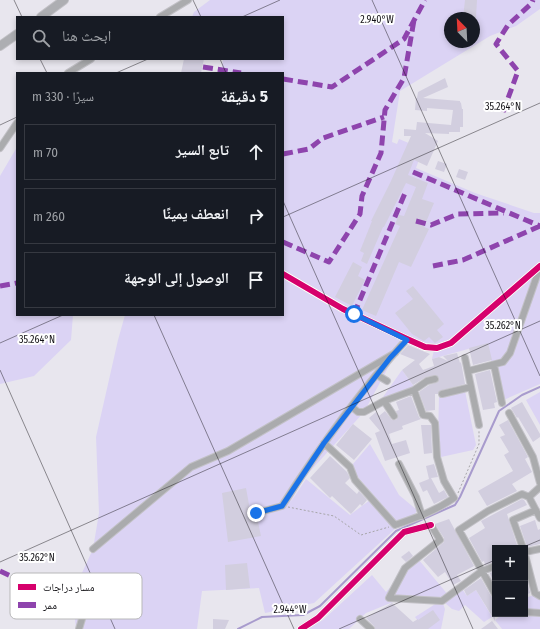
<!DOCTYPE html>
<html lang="ar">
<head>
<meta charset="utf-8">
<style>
	:root { --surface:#171b24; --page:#20242c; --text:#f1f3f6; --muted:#9ea1a6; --line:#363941 }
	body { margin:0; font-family:"Fira Sans Condensed","Noto Naskh Arabic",sans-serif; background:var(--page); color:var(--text); direction:rtl }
	.controls { position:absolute; right:12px; bottom:12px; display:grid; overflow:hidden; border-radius:0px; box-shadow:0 2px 6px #0003 }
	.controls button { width:36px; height:36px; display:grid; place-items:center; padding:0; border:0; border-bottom:1px solid var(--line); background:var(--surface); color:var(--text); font:20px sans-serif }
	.compass { position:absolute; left:444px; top:12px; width:36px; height:36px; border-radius:50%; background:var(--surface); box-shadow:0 2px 6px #0003; rotate:336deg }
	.stop { position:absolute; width:12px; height:12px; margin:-9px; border:3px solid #1a73e8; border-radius:50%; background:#fff }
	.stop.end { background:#1a73e8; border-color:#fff; box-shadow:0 1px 4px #0008 }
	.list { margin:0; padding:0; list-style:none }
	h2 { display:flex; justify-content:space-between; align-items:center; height:52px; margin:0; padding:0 16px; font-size:17px }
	h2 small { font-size:13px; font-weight:400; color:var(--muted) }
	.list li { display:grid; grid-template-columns:26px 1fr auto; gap:12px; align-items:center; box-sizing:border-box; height:56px; margin:0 8px 8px; padding:0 8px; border:1px solid var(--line); border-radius:0px }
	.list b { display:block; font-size:15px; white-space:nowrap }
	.list em { font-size:13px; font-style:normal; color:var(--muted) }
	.icon { flex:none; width:22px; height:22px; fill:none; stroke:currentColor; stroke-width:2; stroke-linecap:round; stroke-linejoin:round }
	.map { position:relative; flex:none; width:540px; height:629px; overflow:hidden; direction:ltr }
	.search { position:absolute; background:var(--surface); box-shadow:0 2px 6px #0003; left:16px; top:16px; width:268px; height:44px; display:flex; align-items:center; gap:10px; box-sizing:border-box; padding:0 14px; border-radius:0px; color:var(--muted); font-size:15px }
	.panel { position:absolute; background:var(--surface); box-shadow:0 2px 6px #0003; left:16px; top:72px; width:268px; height:244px; border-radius:0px; direction:rtl }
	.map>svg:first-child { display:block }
	.green { fill:#dbd3f4; fill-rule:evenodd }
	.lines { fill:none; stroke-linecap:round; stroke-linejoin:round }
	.stream { stroke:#a89bcd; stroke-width:2 }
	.building { fill:#d2cedf }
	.minor-casing { stroke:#c2c1c6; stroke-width:8 }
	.major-casing { stroke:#c2c1c6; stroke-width:10 }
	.path { stroke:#a6a5a8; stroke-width:1; stroke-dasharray:2 2; stroke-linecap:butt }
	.minor { stroke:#aaabad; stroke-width:6 }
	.major { stroke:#adaeb2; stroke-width:8 }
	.quiet { stroke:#8e44ad; stroke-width:5; stroke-dasharray:10 5; stroke-linecap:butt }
	.cycleway-casing { stroke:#fff; stroke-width:8 }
	.cycleway { stroke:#d6006c; stroke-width:6 }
	.route { stroke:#1a73e8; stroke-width:5 }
	.ticks { fill:none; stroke:#131216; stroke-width:1; stroke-opacity:0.45 }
	.key { fill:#fff; stroke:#b8b8b9; stroke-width:1 }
	.key-label { font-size:11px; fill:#131216 }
	.ticks-label { font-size:10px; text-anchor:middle; fill:#131216; stroke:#fff; stroke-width:4; stroke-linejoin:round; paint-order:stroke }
</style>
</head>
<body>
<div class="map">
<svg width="540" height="629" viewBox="0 0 540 629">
	<rect width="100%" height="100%" fill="#e8e6ee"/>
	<path class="green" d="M210 0H540V9L516 26 490 36 400 91 392 142 397 144 399 139 423 149 416 168 475 193 534 213H540V384L499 402 488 344C469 348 451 354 432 359L434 350 336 302 402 342 364 412 304 478 290 503 306 479 350 515 370 500 396 528 314 603 265 613 259 588 202 591 197 629H76L74 609 81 575 93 549 99 513 96 437 118 340 125 315H283V73H221L223 60 222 59H283V17H192L194 12ZM450 18H474V42H450Z
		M17 147V315H73L71 340 34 376 0 384V176Z
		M402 370 415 388 385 399 383 397Z
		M465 391 476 445 473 450 441 457 438 437 439 397Z
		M540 392V425L526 400Z
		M370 444 399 495 417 510 414 516 396 521 357 476 353 464Z
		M419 560 449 596 442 601 445 609 441 629H424L415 617 440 601 393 602 366 613 349 629H307L323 620 372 575 386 592 405 570Z
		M462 589 467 596 476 590 492 617 484 622 465 605 459 611 452 609 445 603Z
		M540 593V629H502L495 620 503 614H525V598Z"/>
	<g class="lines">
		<path class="stream" d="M238 629 262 617 303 615 320 606 396 531 455 505 460 497 499 411 522 395 540 387"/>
	</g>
	<path class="building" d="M465 0H477L476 18H463Z
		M184 59H204L201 73H181Z
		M445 78 448 87 423 98 460 101V102L461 103 462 109H463V127H460V132H449V134L425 133 438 141 427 166 414 160 408 175 428 183 422 199 434 203 424 227 429 229 411 267 399 262 376 316 362 310 400 226 395 224 399 215 404 216 416 187 406 183 384 227H383L367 264 361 261 364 253 360 251 372 221H371L391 181 411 136H404V129L416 130 417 122 451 125 453 110 427 108V111L415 110 416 98H417L418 92Z
		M438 161 447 164 444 172 435 169Z
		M459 169 468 172 465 180 456 177Z
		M353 262 362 267 358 276 365 280 352 306 335 297Z
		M413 286 444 324 437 330 443 337 435 343 429 337 424 341 412 334 395 313 413 299 406 291Z
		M488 343 492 360 473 365 469 348Z
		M408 345 430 354 419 364 423 370 434 366 432 359 439 357 448 361 443 356 457 353 460 363 461 362 465 384 439 391 438 394H435V410L426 411 419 392 429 385 438 382 439 378 436 375 426 377 413 385 402 370 415 360 400 354Z
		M490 370 497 402 494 403 495 408 483 410 475 374Z
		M411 396 419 417 421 419 402 426 403 429 389 434 392 444 406 440 410 453 385 461 375 433 380 431 369 418 376 412 379 416 385 411 392 420H396L398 416 396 411 399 410 396 402Z
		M522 402 540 434V437L533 442 518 417 517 418 511 408Z
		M508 420 528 457 525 459 532 472 512 484 517 491 487 506 478 491 513 471 504 455 509 452 500 437 505 435 499 425Z
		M353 424 372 439 354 460 336 445Z
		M421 425H431L432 453 424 454Z
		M330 456 347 472 350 478 345 483 357 494 359 491 367 500 362 506 360 504 351 514 332 496 330 498 310 478Z
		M434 464 438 477 431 478 439 493 444 490 448 497 434 504 427 490 423 492 419 483 429 479 426 466Z
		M246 488 250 510H253L252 512 253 516 257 517 261 536 228 542 222 493Z
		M522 499 524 500 527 505 507 514 518 548H495V562L485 565 484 561 482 562 469 538 485 528 481 521Z
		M449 519 474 566 457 575 461 581 453 585 445 572 438 577 423 560 444 542V538L435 524Z
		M535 520 538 530 540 529V544L527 547 520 526Z
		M409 551 413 556 406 562 401 557Z
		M247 563 250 588 226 590 225 565Z
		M495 571V585L490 573Z
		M525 573 530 593 525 595Z
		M481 578 491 596 495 598V621L476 590 467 596 464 590Z
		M392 603 413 622 418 619V620L433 610 440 620 428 629H375L374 626 366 618Z
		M213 619 229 620 225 629H213Z
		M492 621 498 629H481Z"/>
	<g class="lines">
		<defs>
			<path id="minor" d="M160 17 188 0
				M68 73 91 59
				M0 148 17 123
				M283 274 343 309 407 339 425 347 437 348 451 343 540 266
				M465 358 479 425
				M494 365 502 403
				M468 371 503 362 510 353 540 267
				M377 375 387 381
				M442 394 471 387
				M384 401 394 416
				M352 407 358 412H364L384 401 414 390
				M509 413 533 457 540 483
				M324 443 350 467 355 480 395 525C416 518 435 511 454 498L444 481 437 457 435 423 430 416 423 415 414 390 427 381 435 379
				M399 464 416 497 422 516
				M529 497 540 487
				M256 513 282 506C319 448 361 390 407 339
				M523 548 513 520 536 510
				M93 549 191 467 228 451 395 353
				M525 552 540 549
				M525 555 535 593 540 596
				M495 594 459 530 488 511 522 494 529 497 540 518
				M525 612 540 613
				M360 619 371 629
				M79 629 93 582
				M301 629 318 618 404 532 431 525 440 540 405 568 389 598 442 601 482 571 495 566"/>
			<path id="major" d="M41 17 64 0
				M0 46 17 34"/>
		</defs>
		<use href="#minor" class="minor-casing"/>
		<use href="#major" class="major-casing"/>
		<path class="path" d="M458 493 479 444V431
			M288 507 334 516 361 535 389 527"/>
		<use href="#minor" class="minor"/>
		<use href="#major" class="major"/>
		<path class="quiet" d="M203 67 241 73
			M283 79 332 87 404 39 425 0
			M503 112 518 71 496 44 508 25 532 3 533 0
			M283 154 309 149 323 138 384 117
			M413 172 540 226
			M416 221 431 225 458 214 504 213
			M283 242 329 262 360 214 362 196 381 153 385 110 404 78 414 20
			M433 266 463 260 540 226
			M0 286 17 283
			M354 314 405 193
			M0 571 28 584 50 590 89 597"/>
		<defs>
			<path id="cycleway" d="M283 274 343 309 407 339 425 347 437 348 451 343 540 266
				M301 629 318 618 404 532 431 525"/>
		</defs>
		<use href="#cycleway" class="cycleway-casing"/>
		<use href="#cycleway" class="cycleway"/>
	</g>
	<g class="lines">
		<path class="route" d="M256 513 282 506 324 443 390 358 407 340 354 314"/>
	</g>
	<path class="ticks" d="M14 0 22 17M193 0 201 17M372 0 540 376M242 17 280 0M40 59 47 73M220 59 226 73M116 73 148 59M0 125 17 117M283 201 473 629M283 217 540 103M154 315 294 629M0 343 63 315M0 370 115 629M521 548 540 540M0 562 540 321M339 629 495 560"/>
	<rect x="10" y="573" width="132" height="46" rx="6" class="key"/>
	<rect x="18" y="584" width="18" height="6" fill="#d6006c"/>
	<rect x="18" y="602" width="18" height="6" fill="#8e44ad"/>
	<g class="key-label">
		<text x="43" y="591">مسار دراجات</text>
		<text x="43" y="609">ممر</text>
	</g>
	<g class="ticks-label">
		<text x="377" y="23">2.940°W</text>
		<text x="503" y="110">35.264°N</text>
		<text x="503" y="329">35.262°N</text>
		<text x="37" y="343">35.264°N</text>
		<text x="37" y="561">35.262°N</text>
		<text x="290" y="613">2.944°W</text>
	</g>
</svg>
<div class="controls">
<button>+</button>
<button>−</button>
</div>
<svg class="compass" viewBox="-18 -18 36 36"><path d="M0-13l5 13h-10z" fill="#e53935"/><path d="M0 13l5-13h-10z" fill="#9ea1a6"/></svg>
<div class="stop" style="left:354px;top:314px"></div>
<div class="stop end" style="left:256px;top:513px"></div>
<div class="search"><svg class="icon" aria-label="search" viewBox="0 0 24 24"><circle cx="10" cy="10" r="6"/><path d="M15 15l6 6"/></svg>ابحث هنا</div>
<section class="panel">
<h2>5 دقيقة<small>سيرًا · 330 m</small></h2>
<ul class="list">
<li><svg class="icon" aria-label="ahead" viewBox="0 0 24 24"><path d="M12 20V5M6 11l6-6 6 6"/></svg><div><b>تابع السير</b></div><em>70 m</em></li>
<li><svg class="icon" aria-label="right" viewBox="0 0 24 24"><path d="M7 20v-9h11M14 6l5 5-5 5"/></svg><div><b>انعطف يمينًا</b></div><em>260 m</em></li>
<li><svg class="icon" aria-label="arrive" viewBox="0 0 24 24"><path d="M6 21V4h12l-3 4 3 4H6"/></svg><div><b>الوصول إلى الوجهة</b></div></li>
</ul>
</section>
</div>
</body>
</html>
